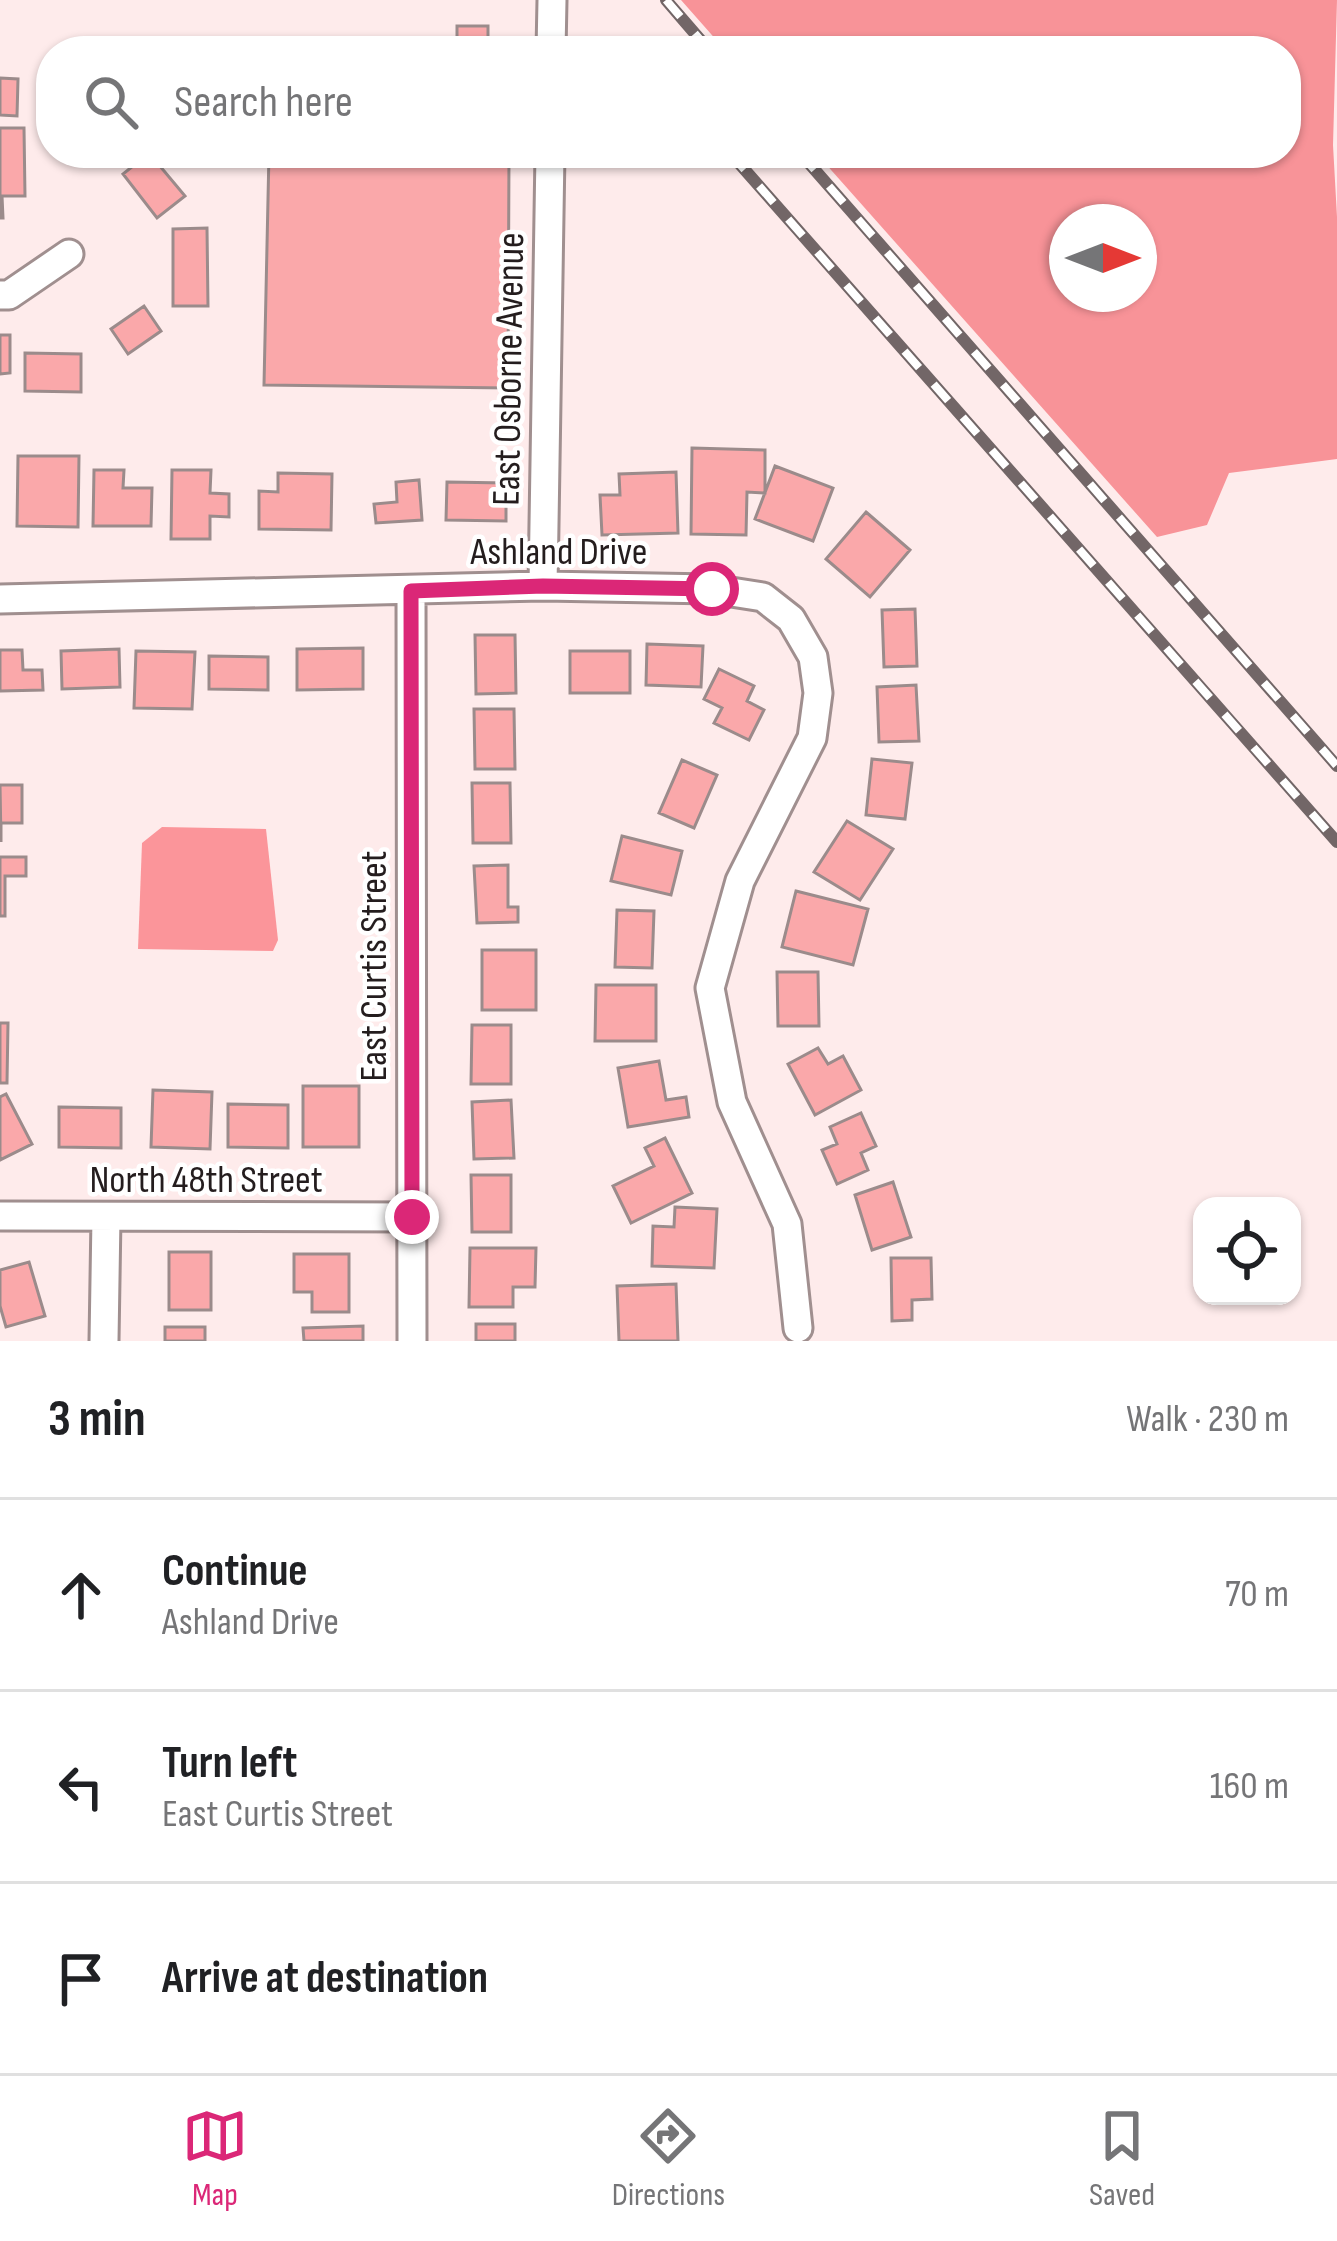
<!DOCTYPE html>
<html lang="en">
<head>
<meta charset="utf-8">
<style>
	:root { --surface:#fff; --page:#f6f6f6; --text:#202124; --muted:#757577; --line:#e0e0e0; --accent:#db2777 }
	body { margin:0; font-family:"Sofia Sans Condensed",sans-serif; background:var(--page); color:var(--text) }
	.controls { position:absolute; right:36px; bottom:36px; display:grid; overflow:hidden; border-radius:24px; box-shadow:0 3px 9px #0004 }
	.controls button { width:108px; height:108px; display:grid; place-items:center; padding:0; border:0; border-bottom:3px solid var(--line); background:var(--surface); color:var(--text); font:60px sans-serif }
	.compass { position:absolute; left:1049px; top:204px; width:108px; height:108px; border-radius:50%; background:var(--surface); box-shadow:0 3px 9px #0004; rotate:90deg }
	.stop { position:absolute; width:36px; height:36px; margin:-27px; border:9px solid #db2777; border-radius:50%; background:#fff }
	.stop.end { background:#db2777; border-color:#fff; box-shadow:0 3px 12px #0008 }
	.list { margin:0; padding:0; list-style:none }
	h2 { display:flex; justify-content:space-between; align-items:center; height:156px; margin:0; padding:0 48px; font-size:51px }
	h2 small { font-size:39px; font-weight:400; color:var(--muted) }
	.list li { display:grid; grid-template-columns:78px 1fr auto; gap:36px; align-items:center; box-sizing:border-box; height:192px; padding:0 48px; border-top:3px solid var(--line) }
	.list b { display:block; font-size:45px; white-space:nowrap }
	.list p { margin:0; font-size:39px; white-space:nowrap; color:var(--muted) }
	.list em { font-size:39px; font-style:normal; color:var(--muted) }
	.icon { flex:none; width:66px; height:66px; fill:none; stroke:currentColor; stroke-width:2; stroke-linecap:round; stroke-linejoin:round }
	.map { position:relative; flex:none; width:1337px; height:1341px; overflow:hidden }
	.search { position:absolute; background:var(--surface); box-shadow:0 3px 9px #0004; left:36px; right:36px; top:36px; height:132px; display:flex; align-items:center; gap:30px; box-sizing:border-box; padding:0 42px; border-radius:48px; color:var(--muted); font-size:45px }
	.sheet { height:732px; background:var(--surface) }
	nav { display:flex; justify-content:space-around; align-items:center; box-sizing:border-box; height:168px; border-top:3px solid var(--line); background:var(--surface); font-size:33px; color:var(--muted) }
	nav a { display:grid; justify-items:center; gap:6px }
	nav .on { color:var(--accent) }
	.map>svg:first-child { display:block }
	.forest { fill:#f89398; fill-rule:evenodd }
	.water { fill:#fb959a }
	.building { fill:#faa8aa; stroke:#9b8b8b; stroke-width:3 }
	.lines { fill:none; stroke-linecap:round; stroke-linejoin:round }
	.minor-casing { stroke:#a08f8f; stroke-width:33 }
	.minor { stroke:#fff; stroke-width:27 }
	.rail-casing { stroke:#726667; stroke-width:12 }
	.rail { stroke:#fff; stroke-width:8; stroke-dasharray:22; stroke-linecap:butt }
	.route { stroke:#db2777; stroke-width:15 }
	.labels { text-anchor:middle; stroke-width:9; stroke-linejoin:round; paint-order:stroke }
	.street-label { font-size:39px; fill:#241d1e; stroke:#fff }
</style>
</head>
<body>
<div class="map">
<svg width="1337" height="1341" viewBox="0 0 1337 1341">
	<rect width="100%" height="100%" fill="#feebeb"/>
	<path class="forest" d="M681 0H1337L1333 145 1337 217V459L1229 473 1207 525 1157 537 816 153H1286V51H726ZM1067 222H1139V294H1067Z"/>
	<path class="water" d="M162 827 266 829 278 940 273 951 138 949 142 843Z"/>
	<path class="building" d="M457 26H488V51H457Z
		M0 78 18 79 17 116 0 115Z
		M0 128H24L25 196H2L3 218H0Z
		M149 153 185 196 157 218 123 174Z
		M269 153H509L508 388 264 385Z
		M207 228 208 306H173V229Z
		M144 306 161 331 128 354 111 329Z
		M0 335H10V373L0 374Z
		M25 353 81 354V392L25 391Z
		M692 448 765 450V493L747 492 746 535 691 534Z
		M18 456H79L78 527 17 526Z
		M775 466 833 488 813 541 755 519Z
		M94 470H124L123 488H152L151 526H93Z
		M172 470H211L210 493 229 494V517L210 516V539H171Z
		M676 472 678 533 602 535 600 495H620L619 474Z
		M278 473 332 474 331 530 259 529V491L278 492Z
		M419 480 422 520 376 523 374 504 397 502 396 482Z
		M447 482 506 483V521L446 520Z
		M866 512 910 550 870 597 826 559Z
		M915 609 917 666 884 667 882 610Z
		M475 635H515L516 693 476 694Z
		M647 644 703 646 701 687 646 685Z
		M363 648V689L297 690V649Z
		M119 649 120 687 62 689 61 651Z
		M0 650H22L23 670H42L43 690 0 691Z
		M136 651 195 652 192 709 134 708Z
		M570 651H630V693H570Z
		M209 656 268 657V690L209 689Z
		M719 669 754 686 747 701 764 710 749 740 714 723 722 708 704 699Z
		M916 685 919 741 879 742 877 687Z
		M474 709H514L515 769H475Z
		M872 759 912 763 905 819 866 815Z
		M682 760 717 775 694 828 659 813Z
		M472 783H510L511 843H473Z
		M0 785H22V823H1V842Z
		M847 821 893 849 860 900 814 872Z
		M622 836 682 851 671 895 611 881Z
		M0 857H26V876H5V916H0Z
		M508 865V907H518V922L477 923 474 866Z
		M796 891 868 909 853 965 782 947Z
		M617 910 654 911 652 968 615 967Z
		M482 950H536V1010H482Z
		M777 972H818L819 1026H778Z
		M596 985H656V1041H595Z
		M0 1023H8L7 1083H0Z
		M472 1025H511V1084H471Z
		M818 1048 828 1064 843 1056 861 1090 815 1115 788 1064Z
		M659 1061 666 1100 686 1097 689 1117 628 1127 618 1068Z
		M303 1086H359V1147H303Z
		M153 1090 212 1092 210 1149 151 1147Z
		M6 1094 32 1144 0 1160V1097Z
		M511 1100 514 1158 474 1159 472 1102Z
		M228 1104 288 1105V1148L228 1147Z
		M59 1107 121 1108V1148L59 1147Z
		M861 1113 876 1146 861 1153 868 1170 837 1184 822 1150 837 1144 830 1127Z
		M665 1138 692 1193 631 1223 613 1186 654 1166 645 1148Z
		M471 1175H511V1232H472Z
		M893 1182 911 1237 872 1250 855 1195Z
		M675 1207 717 1209 714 1268 652 1266 653 1226 674 1227Z
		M470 1248H536L535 1287H513V1307H469Z
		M169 1252H211V1310H169Z
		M294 1254H349V1312H312V1292H294Z
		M891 1258H931L932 1299 912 1300V1320L892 1321Z
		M29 1262 45 1316 6 1327 0 1306V1270Z
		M676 1284 678 1341H619L617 1286Z
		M476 1324H515V1341H476Z
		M363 1326V1341H304L303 1328Z
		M165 1327H205V1341H165Z"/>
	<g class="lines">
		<defs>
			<path id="minor" d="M551 51 552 0
				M0 295H9L69 254
				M543 586 550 153
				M411 591 412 1341
				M0 599 543 586 712 589 763 597 791 619 813 657 818 693 812 738 740 881 710 988 732 1102 787 1224 798 1328
				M0 1216 412 1217
				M104 1341 106 1217"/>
		</defs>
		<use href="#minor" class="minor-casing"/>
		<use href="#minor" class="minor"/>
		<defs>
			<path id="rail" d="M666 0 710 51
				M730 153 1337 842
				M800 153 1337 766"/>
		</defs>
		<use href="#rail" class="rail-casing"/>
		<use href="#rail" class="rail"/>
	</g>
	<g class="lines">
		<path class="route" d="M412 1217 411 591 543 586 712 589"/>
	</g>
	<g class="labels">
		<g class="street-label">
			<text transform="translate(507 369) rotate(-89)" y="14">East Osborne Avenue</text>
			<text x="559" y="564">Ashland Drive</text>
			<text transform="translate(372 966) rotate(-90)" y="14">East Curtis Street</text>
			<text x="206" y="1192">North 48th Street</text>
		</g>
	</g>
</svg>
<div class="controls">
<button><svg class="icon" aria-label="locate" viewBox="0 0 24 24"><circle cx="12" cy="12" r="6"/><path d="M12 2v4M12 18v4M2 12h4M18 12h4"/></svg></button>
</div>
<svg class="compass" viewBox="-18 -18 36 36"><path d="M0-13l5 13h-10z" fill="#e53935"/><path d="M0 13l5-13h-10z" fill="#757577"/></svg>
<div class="stop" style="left:712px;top:589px"></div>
<div class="stop end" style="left:412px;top:1217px"></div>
<div class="search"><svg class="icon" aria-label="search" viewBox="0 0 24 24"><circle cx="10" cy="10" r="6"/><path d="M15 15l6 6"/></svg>Search here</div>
</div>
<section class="sheet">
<h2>3 min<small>Walk · 230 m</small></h2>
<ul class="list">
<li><svg class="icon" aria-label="ahead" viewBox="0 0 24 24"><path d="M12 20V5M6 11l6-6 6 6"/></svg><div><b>Continue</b><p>Ashland Drive</p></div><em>70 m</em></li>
<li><svg class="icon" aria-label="left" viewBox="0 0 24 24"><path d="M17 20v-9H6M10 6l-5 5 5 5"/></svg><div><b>Turn left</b><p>East Curtis Street</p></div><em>160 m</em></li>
<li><svg class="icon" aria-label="arrive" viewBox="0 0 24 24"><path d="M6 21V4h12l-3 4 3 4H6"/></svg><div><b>Arrive at destination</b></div></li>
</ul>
</section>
<nav>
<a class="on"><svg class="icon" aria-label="map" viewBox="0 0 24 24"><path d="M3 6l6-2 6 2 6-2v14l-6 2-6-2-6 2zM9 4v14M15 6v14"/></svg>Map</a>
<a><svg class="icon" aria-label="directions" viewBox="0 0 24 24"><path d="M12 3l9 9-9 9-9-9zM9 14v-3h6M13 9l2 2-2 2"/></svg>Directions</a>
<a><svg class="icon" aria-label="saved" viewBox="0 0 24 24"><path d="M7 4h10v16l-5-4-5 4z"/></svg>Saved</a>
</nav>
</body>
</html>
